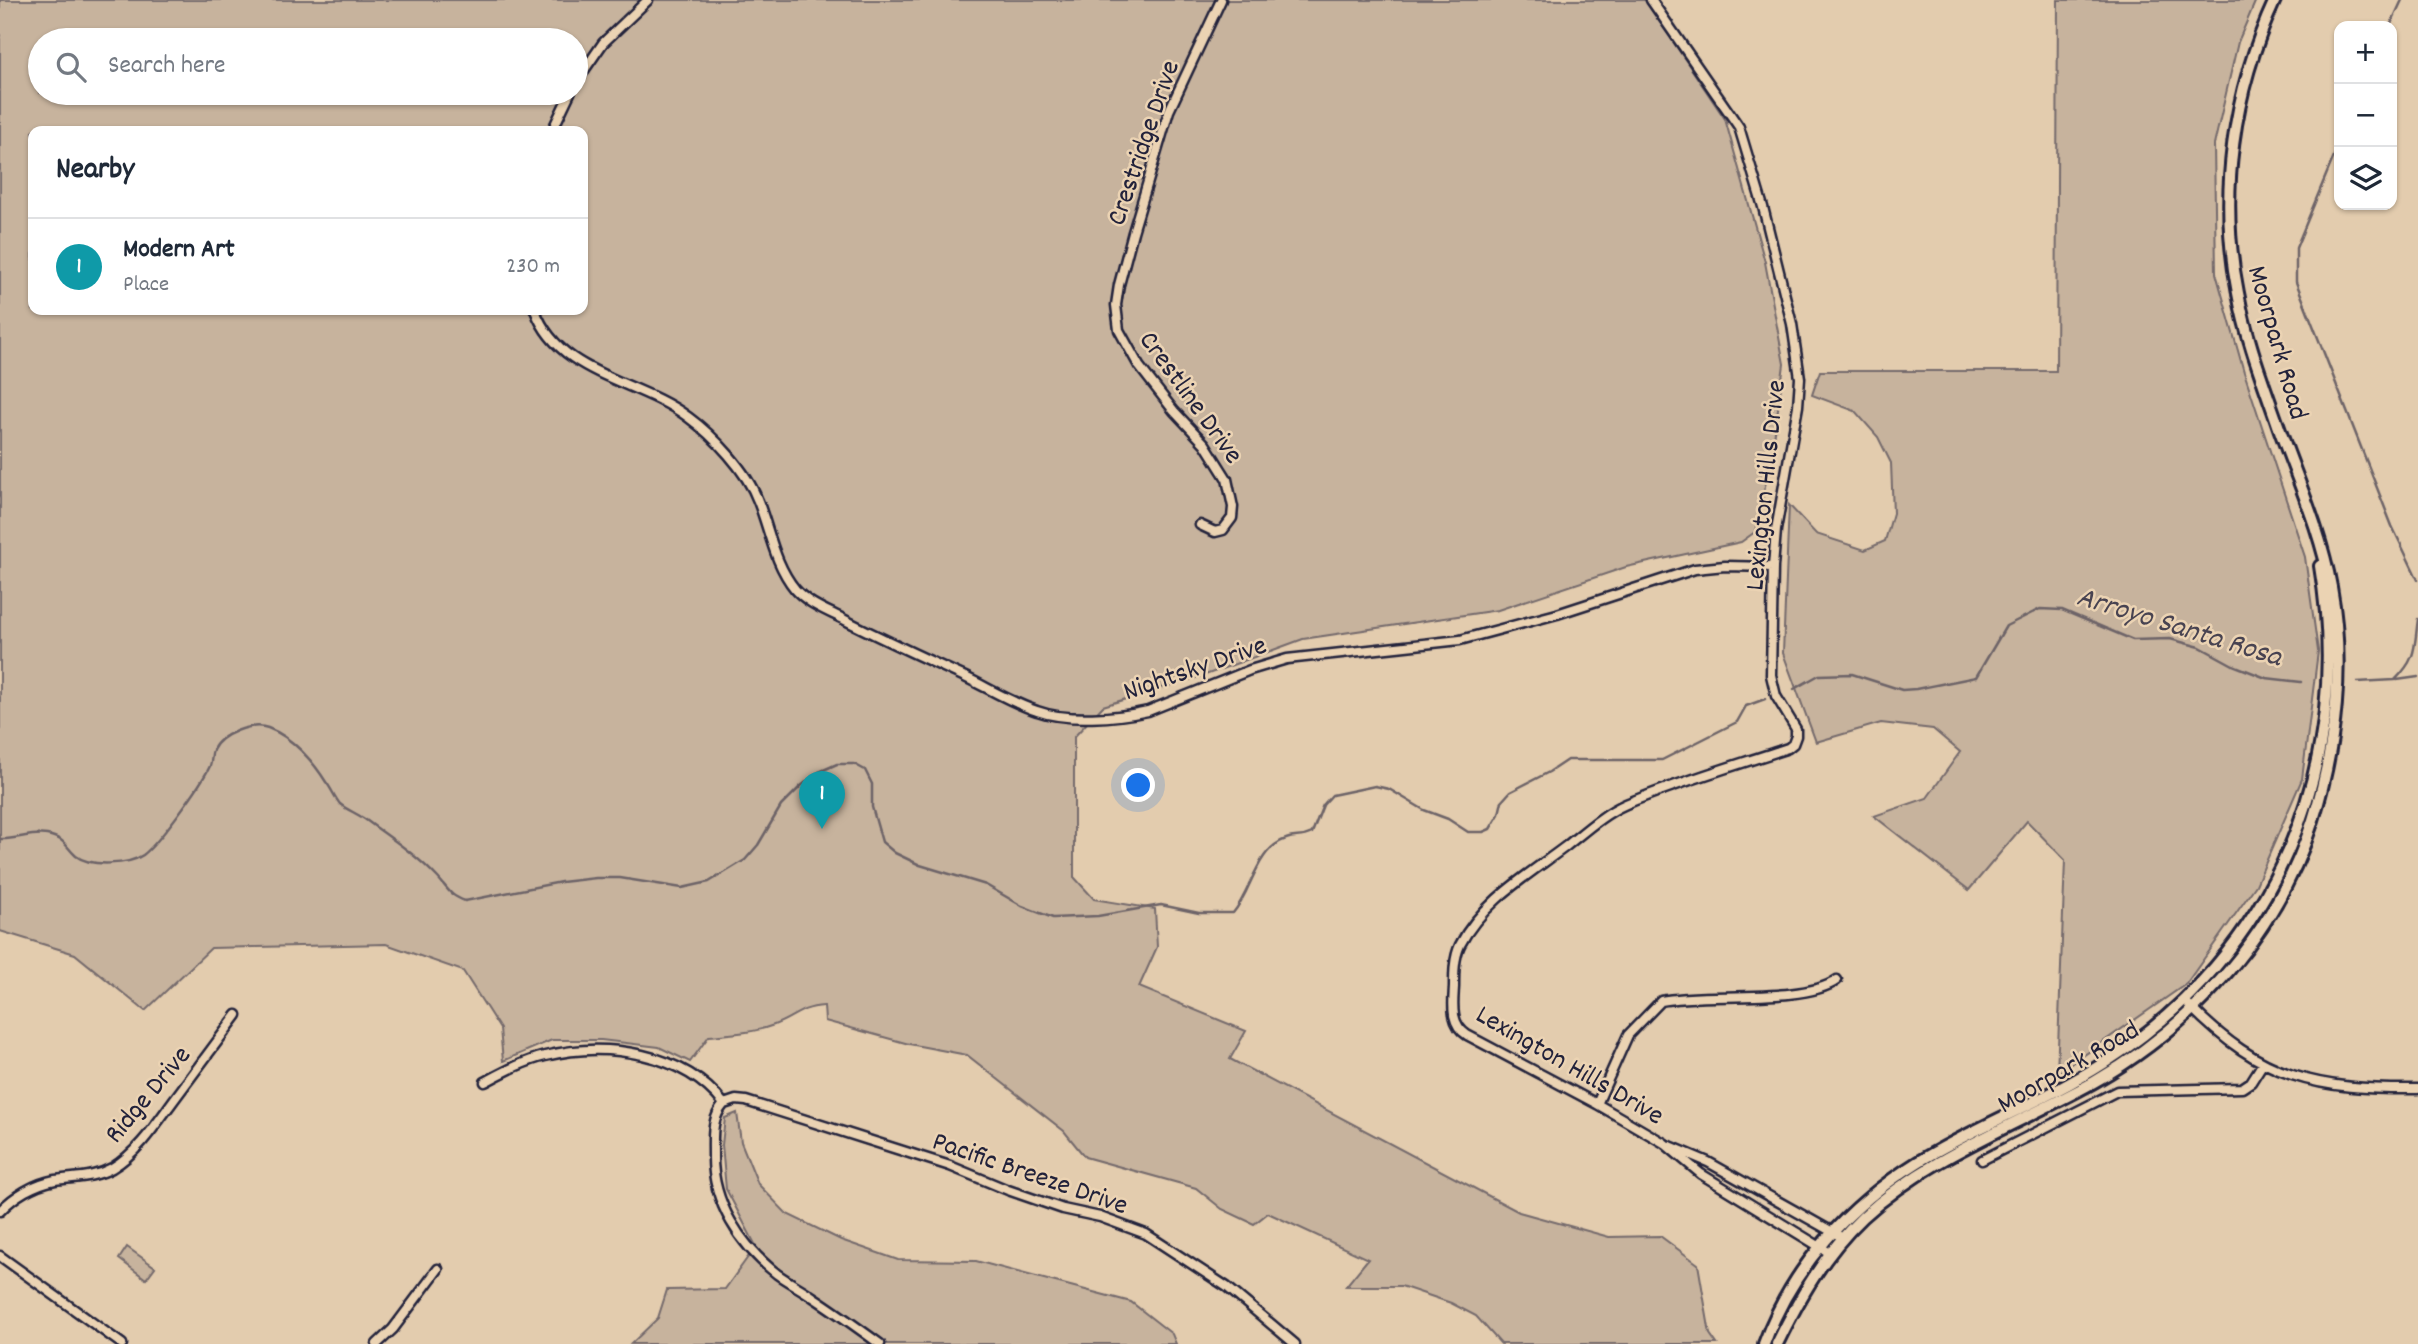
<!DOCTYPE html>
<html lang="en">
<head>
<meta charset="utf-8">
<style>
	:root { --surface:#fff; --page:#f6f6f7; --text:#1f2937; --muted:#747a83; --line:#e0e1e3; --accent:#22223b }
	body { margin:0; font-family:Dekko,sans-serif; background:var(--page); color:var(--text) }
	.controls { position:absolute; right:21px; top:21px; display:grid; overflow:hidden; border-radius:14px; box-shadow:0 2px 5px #0004 }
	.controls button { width:63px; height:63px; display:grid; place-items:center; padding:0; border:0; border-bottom:2px solid var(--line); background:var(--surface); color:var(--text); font:35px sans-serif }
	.you { position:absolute; left:1139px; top:786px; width:24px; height:24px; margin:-18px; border:5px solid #fff; border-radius:50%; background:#1a73e8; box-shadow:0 0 0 10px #1a73e833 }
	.badge { display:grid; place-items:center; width:46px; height:46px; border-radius:50%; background:var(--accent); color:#fff; font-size:23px; font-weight:700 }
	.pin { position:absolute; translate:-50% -58px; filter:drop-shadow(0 2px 4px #0008) }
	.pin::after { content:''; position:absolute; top:37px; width:24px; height:21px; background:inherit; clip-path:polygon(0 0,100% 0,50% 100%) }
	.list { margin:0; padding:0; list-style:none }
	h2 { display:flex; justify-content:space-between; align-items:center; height:91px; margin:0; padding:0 28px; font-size:30px }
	h2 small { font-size:23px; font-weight:400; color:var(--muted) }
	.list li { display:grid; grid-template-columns:46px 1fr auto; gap:21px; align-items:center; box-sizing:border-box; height:98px; padding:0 28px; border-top:2px solid var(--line) }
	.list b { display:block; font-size:26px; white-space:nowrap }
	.list p { margin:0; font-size:23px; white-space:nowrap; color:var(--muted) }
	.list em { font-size:23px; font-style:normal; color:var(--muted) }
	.icon { flex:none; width:38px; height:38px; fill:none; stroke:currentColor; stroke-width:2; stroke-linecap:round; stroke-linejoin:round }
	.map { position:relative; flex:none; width:2418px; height:1344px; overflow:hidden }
	.search { position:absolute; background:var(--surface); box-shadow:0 2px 5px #0004; left:28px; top:28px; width:560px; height:77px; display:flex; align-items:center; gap:18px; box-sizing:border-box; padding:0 24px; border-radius:38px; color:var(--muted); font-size:26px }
	.panel { position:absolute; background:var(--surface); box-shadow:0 2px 5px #0004; left:28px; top:126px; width:560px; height:189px; border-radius:14px }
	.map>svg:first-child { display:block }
	.green { fill:#c7b39d; stroke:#746a6c; stroke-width:2; fill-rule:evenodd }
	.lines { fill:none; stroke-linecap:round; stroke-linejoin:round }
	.stream { stroke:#6d6467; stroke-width:2.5 }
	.minor-casing { stroke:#22223b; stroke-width:13 }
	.secondary-casing { stroke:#22223b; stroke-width:16 }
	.minor { stroke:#ebd3b3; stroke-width:8 }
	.secondary { stroke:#ebd3b3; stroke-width:10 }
	.labels { text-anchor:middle; stroke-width:5; stroke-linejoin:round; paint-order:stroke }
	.street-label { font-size:28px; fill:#22223b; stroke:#ebd3b3 }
	.water-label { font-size:30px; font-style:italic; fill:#484351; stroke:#ebd3b3 }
</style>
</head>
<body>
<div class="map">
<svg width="2418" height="1344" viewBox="0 0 2418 1344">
	<rect width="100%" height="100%" fill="#e3ccae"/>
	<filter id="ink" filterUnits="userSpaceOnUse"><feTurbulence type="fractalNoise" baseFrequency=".0143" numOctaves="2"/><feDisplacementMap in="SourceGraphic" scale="14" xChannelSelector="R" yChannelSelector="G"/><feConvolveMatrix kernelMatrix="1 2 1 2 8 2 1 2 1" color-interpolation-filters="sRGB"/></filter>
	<g filter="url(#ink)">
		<path class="green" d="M0 0H1645L1725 119 1765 262 1784 364 1772 454 1755 532 1741 542 1626 567 1498 610 1303 639 1208 674 1103 706 1074 737V877L1094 899 1155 909 1157 947 1139 987 1246 1031 1230 1059 1519 1212 1609 1237 1660 1236 1698 1264 1710 1334 1717 1344H1501L1476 1316 1451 1303 1401 1286H1346L1368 1259 1268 1213 1254 1224 1222 1209 1196 1188 1085 1157 1064 1131 967 1055 909 1044 825 1021 824 1006C798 1008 796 1017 774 1025 753 1033 730 1034 709 1036L690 1062 659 1047 601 1040H552L503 1061 500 1029 463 971 386 944 211 948 145 1011 75 954 0 931ZM40 40H576V93H40ZM33 131H583V310H33Z
			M2058 0H2256L2238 42 2214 145 2216 273 2244 372 2305 557 2318 651 2302 779 2256 885 2186 984 2057 1074 2065 860 2027 821 1969 890 1874 816 1927 798 1960 752 1933 729 1881 723 1816 742 1783 653 1789 505 1816 534 1865 550 1885 541 1893 513 1891 463 1878 437 1855 411 1812 395 1820 371H2056Z
			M737 1113 741 1142 758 1184 787 1214 841 1240 898 1260 976 1261 1131 1302 1172 1334 1176 1344H631L658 1318 667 1290 725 1289 756 1246 726 1189 722 1145 725 1118Z
			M127 1247 155 1267 146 1279 119 1259Z"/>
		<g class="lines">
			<path class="stream" d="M2390 26 2402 0
				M2339 144 2296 248V282L2392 526 2418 580
				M2397 680 2418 677
				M2357 682 2395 680C2417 658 2414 648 2418 619
				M1794 689 1819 675 1852 674 1902 690 1916 689 1976 677 2006 626 2040 609 2062 610 2133 640 2170 639 2200 647 2233 665 2266 678 2301 682
				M0 839C15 840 33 832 47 835 66 839 64 845 76 856 90 867 129 865 143 855 159 843 201 785 210 766 212 761 211 755 213 750 220 734 252 722 268 728 292 737 313 761 326 782 331 788 335 798 340 804 347 810 356 813 363 818 388 836 417 855 438 878 449 890 449 895 465 901L561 882 596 878H620L682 888 709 882 745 860 758 845 781 806 801 786 819 772 837 764H854L865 770 872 784V807L882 842 895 853 920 865 986 885 1022 906 1053 918 1098 916 1161 905 1199 913H1233C1252 891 1256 849 1286 839 1296 835 1300 839 1312 833L1323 805 1332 795 1375 786 1389 789 1424 810 1448 819 1468 832H1483L1490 829 1499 814 1502 801 1510 792 1549 772 1567 760H1662L1737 722 1746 706 1765 699"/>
			<defs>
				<path id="minor" d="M1651 0 1739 127 1763 207 1792 324 1800 378 1798 406 1776 530 1773 567 1771 675 1776 696 1796 729V736L1793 744 1788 748C1734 766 1678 782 1626 804 1603 814 1584 832 1565 847 1528 875 1482 902 1460 945 1454 958 1454 973 1454 987 1453 1005 1450 1024 1467 1035L1597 1104 1664 1143 1701 1174 1830 1253
					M576 82 603 43 648 0
					M552 131 570 93
					M535 310C559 376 638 379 688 417 714 436 747 471 758 501 770 531 774 563 795 589 808 604 828 611 845 620 884 640 924 658 965 677 988 688 1012 703 1037 711 1067 722 1117 718 1148 711L1250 670 1287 659 1460 640 1557 614 1695 569 1725 566 1773 567
					M1200 525 1215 532 1223 530 1232 518 1233 507 1227 479 1205 444 1174 411 1139 366 1119 330 1116 305 1119 285 1133 232 1169 111 1221 0
					M2189 1005C2261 1079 2317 1090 2418 1089
					M485 1082C504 1072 524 1061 545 1056 606 1041 683 1052 724 1104
					M724 1104 736 1100 746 1101 950 1166 1008 1190 1063 1209 1100 1217 1146 1234 1227 1287 1295 1344
					M724 1104C711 1119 713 1135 713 1155 712 1202 740 1245 777 1274 788 1282 802 1289 813 1297 836 1312 858 1328 880 1344
					M1597 1104 1628 1035 1661 1001C1705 992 1804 1004 1837 980
					M1670 1146 1708 1162 1838 1235
					M1982 1160 2117 1091 2242 1088 2251 1082 2263 1063
					M0 1211C14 1196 34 1184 55 1180 75 1177 94 1178 112 1168 139 1152 158 1121 176 1097 197 1069 217 1042 237 1015
					M0 1256 122 1344
					M377 1344 393 1329 438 1269"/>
				<path id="secondary" d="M1764 1344C1792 1267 1849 1205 1918 1162 1978 1125 2045 1101 2104 1063 2276 953 2354 765 2320 566
					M1777 1344C1800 1297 1824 1254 1863 1217 1929 1156 2017 1125 2094 1082 2195 1025 2278 931 2313 820 2336 746 2345 664 2331 587 2321 531 2297 479 2278 425 2263 382 2246 338 2238 293 2218 194 2233 91 2275 0"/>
			</defs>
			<use href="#minor" class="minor-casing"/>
			<use href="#secondary" class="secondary-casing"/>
			<use href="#minor" class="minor"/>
			<use href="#secondary" class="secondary"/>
		</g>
	</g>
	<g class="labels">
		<g class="street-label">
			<text transform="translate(1141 142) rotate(-71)" y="10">Crestridge Drive</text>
			<text transform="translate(2280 342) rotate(74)" y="10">Moorpark Road</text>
			<text transform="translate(1193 396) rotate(54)" y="10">Crestline Drive</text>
			<text transform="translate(1763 485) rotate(-84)" y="10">Lexington Hills Drive</text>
			<text transform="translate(1194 666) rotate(-19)" y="10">Nightsky Drive</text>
			<text transform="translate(1571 1063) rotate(30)" y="10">Lexington Hills Drive</text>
			<text transform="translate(2067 1065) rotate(-30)" y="10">Moorpark Road</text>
			<text transform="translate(146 1093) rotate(-50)" y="10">Ridge Drive</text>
			<text transform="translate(1031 1171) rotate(19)" y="10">Pacific Breeze Drive</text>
		</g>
		<g class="water-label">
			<text transform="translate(2180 625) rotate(17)" y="10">Arroyo Santa Rosa</text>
		</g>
	</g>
</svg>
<div class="controls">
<button>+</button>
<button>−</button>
<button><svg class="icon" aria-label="layers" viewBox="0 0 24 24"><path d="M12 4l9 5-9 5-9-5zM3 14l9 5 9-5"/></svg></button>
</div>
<div class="you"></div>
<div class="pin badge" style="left:822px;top:829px;background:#0f9aa8">1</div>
<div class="search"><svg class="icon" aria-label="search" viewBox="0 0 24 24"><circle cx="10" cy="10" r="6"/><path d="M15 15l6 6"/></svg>Search here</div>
<section class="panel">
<h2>Nearby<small></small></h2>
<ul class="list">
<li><span class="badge" style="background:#0f9aa8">1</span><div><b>Modern Art</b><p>Place</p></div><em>230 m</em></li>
</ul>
</section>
</div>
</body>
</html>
